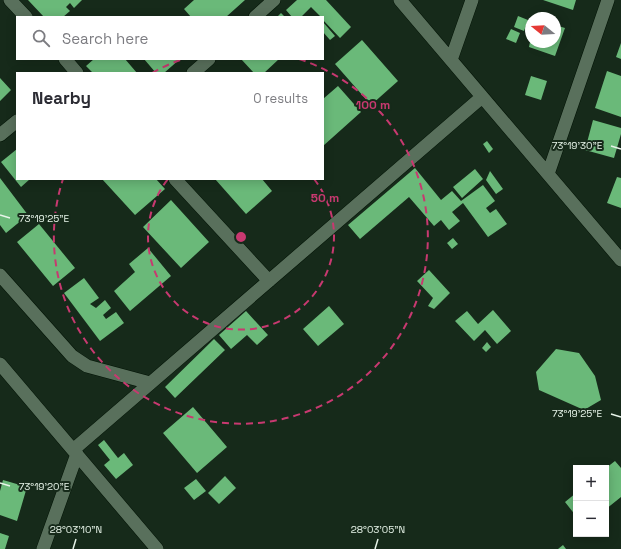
<!DOCTYPE html>
<html lang="en">
<head>
<meta charset="utf-8">
<style>
	:root { --surface:#fff; --page:#f2f2f3; --text:#2b2b33; --muted:#7c7c81; --line:#e1e1e2 }
	body { margin:0; font-family:"Space Grotesk",sans-serif; background:var(--page); color:var(--text) }
	.controls { position:absolute; right:12px; bottom:12px; display:grid; overflow:hidden; border-radius:0px; box-shadow:0 2px 10px #0003 }
	.controls button { width:36px; height:36px; display:grid; place-items:center; padding:0; border:0; border-bottom:1px solid var(--line); background:var(--surface); color:var(--text); font:20px sans-serif }
	.compass { position:absolute; left:525px; top:12px; width:36px; height:36px; border-radius:50%; background:var(--surface); box-shadow:0 2px 10px #0003; rotate:288deg }
	.list { margin:0; padding:0; list-style:none }
	h2 { display:flex; justify-content:space-between; align-items:center; height:52px; margin:0; padding:0 16px; font-size:17px }
	h2 small { font-size:13px; font-weight:400; color:var(--muted) }
	.icon { flex:none; width:22px; height:22px; fill:none; stroke:currentColor; stroke-width:2; stroke-linecap:round; stroke-linejoin:round }
	.map { position:relative; flex:none; width:621px; height:549px; overflow:hidden }
	.search { position:absolute; background:var(--surface); box-shadow:0 2px 10px #0003; left:16px; top:16px; width:308px; height:44px; display:flex; align-items:center; gap:10px; box-sizing:border-box; padding:0 14px; border-radius:0px; color:var(--muted); font-size:15px }
	.panel { position:absolute; background:var(--surface); box-shadow:0 2px 10px #0003; left:16px; top:72px; width:308px; height:108px; border-radius:0px }
	.map>svg:first-child { display:block }
	.building { fill:#6ab979 }
	.lines { fill:none; stroke-linecap:round; stroke-linejoin:round }
	.minor-casing { stroke:#021305; stroke-width:14 }
	.minor { stroke:#59705c; stroke-width:13 }
	.ticks { fill:none; stroke:#e7f4e9; stroke-width:1.5 }
	.ring { fill:none; stroke:#c83970; stroke-width:2; stroke-dasharray:7 5 }
	.ticks-label { font-size:10px; text-anchor:middle; fill:#e7f4e9; stroke:#162a1a; stroke-width:4; stroke-linejoin:round; paint-order:stroke }
	.centre { fill:#c83970; stroke:#162a1a; stroke-width:2 }
	.ring-label { font-size:12px; text-anchor:middle; font-weight:bold; fill:#c83970; stroke:#162a1a; stroke-width:4; stroke-linejoin:round; paint-order:stroke }
</style>
</head>
<body>
<div class="map">
<svg width="621" height="549" viewBox="0 0 621 549">
	<rect width="100%" height="100%" fill="#162a1a"/>
	<path class="building" d="M28 0H82L74 8 70 3 66 7 70 11 63 17H44Z
		M194 0H245L226 17H191L184 9Z
		M297 0H326L351 27 340 38 323 20V17H321L311 7 301 17H292L286 10Z
		M543 0H576L573 10Z
		M281 13 285 17H277Z
		M518 16 528 20 524 31 514 27Z
		M323 22 335 36 330 40 323 32Z
		M555 25 565 28 555 56 529 47 530 42H555Z
		M511 29 520 33 516 43 506 39Z
		M362 40 398 81 371 105 335 64Z
		M621 43V59L616 57Z
		M94 59H125L137 73H93L86 66Z
		M144 59H180L164 73H156Z
		M241 59H279L264 73H254Z
		M607 71 621 76V117L595 108Z
		M531 76 547 81 541 100 525 95Z
		M0 78 11 90 0 101Z
		M338 86 361 112 323 146V99Z
		M593 120 621 128V134L614 158 585 150Z
		M487 141 493 149 489 153 483 144Z
		M17 149V179H30L21 187 1 162Z
		M415 168 441 200 452 191 461 201 483 185 495 201 486 208 490 213 496 209 507 224 488 237 463 203 452 212 460 221 449 230 441 220 434 226 409 197 360 239 348 225Z
		M475 169 483 179 462 198 453 187Z
		M490 171 503 189 496 194 486 180Z
		M617 177 621 178V208L607 203Z
		M0 178 28 215 6 233 0 225Z
		M102 179H156L165 189 135 215Z
		M215 179H262L272 191 246 214Z
		M171 200 209 242 181 268 143 227Z
		M39 224 75 268 53 286 17 242Z
		M453 238 458 244 452 249 447 243Z
		M148 248 171 276 130 311 114 291 135 272 129 264Z
		M429 270 450 293 434 309 428 306 433 298 417 281Z
		M84 278 99 298 90 304 96 308 105 300 111 308 103 315 106 319 116 312 124 323 100 341 64 293Z
		M329 306 344 324 318 346 303 329Z
		M493 310 511 331 497 344 485 330 474 341 455 321 467 311 478 324Z
		M246 311 268 335 257 345 247 335 231 349 219 335Z
		M214 339 225 350 175 398 165 387Z
		M487 342 491 347 486 352 482 348Z
		M556 349 579 353 595 376 601 400 584 410 539 390 536 372Z
		M193 407 227 447 197 473 163 433Z
		M104 440 118 458 124 453 133 465 116 479 104 465 110 460 98 445Z
		M615 461 621 468V497L606 509V468Z
		M225 476 236 488 219 504 208 493Z
		M196 479 206 491 194 500 184 488Z
		M3 480 27 487 17 521 0 515V491Z
		M576 493V516L565 502Z
		M0 533 9 536 5 549H0Z
		M563 545 566 549H558Z"/>
	<g class="lines">
		<defs>
			<path id="minor" d="M10 0 26 17
				M400 0 621 260
				M255 17 274 0
				M65 59 77 73
				M451 60 472 0
				M193 73 209 59
				M0 135 17 121
				M548 174 608 0
				M175 179 269 281
				M0 275 72 356 87 366 150 383
				M0 364 157 549
				M73 450 482 97
				M43 549 77 454"/>
		</defs>
		<use href="#minor" class="minor-casing"/>
		<use href="#minor" class="minor"/>
	</g>
	<path class="ticks" d="M611 146 621 149M0 215 10 218M611 414 621 417M0 483 10 486M73 549 76 539M375 549 378 539"/>
	<g class="ring">
		<path d="M314 179A93 93 0 1 1 168 179"/>
		<path d="M152 73A187 187 0 0 1 183 59M299 59A187 187 0 1 1 63 179"/>
	</g>
	<g class="ticks-label">
		<text x="577" y="149">73°19'30"E</text>
		<text x="44" y="222">73°19'25"E</text>
		<text x="577" y="417">73°19'25"E</text>
		<text x="44" y="490">73°19'20"E</text>
		<text x="76" y="533">28°03'10"N</text>
		<text x="378" y="533">28°03'05"N</text>
	</g>
	<circle cx="241" cy="237" r="6" class="centre"/>
	<g class="ring-label">
		<text x="373" y="109">100 m</text>
		<text x="325" y="202">50 m</text>
	</g>
</svg>
<div class="controls">
<button>+</button>
<button>−</button>
</div>
<svg class="compass" viewBox="-18 -18 36 36"><path d="M0-13l5 13h-10z" fill="#e53935"/><path d="M0 13l5-13h-10z" fill="#7c7c81"/></svg>
<div class="search"><svg class="icon" aria-label="search" viewBox="0 0 24 24"><circle cx="10" cy="10" r="6"/><path d="M15 15l6 6"/></svg>Search here</div>
<section class="panel">
<h2>Nearby<small>0 results</small></h2>
<ul class="list">
</ul>
</section>
</div>
</body>
</html>
